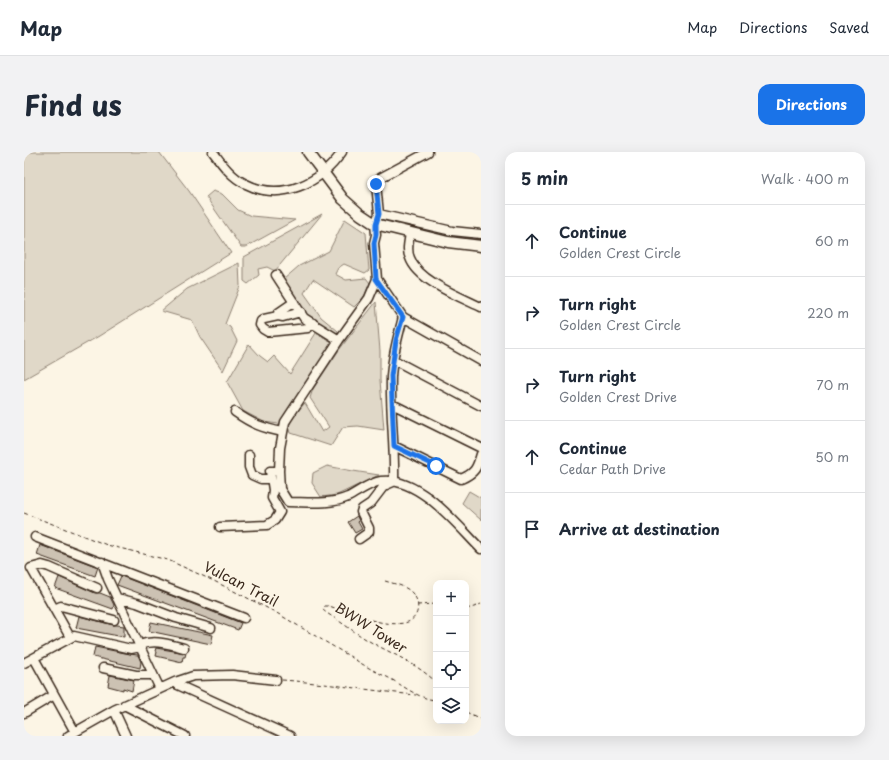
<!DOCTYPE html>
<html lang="en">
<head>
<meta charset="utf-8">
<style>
	:root { --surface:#fff; --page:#f2f2f3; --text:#1f2937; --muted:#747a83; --line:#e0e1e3; --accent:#1a73e8 }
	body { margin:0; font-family:"Playpen Sans",sans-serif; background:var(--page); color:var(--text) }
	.controls { position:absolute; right:12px; bottom:12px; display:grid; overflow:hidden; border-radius:8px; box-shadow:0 4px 16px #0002 }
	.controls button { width:36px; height:36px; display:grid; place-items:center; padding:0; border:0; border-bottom:1px solid var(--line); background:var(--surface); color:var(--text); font:20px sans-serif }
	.stop { position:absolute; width:12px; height:12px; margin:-9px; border:3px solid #1a73e8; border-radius:50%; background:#fff }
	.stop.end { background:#1a73e8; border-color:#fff; box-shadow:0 1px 4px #0008 }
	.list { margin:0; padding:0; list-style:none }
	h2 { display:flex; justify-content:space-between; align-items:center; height:52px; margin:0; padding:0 16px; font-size:17px }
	h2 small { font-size:13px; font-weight:400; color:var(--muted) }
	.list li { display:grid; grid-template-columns:26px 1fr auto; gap:12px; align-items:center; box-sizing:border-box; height:72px; padding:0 16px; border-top:1px solid var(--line) }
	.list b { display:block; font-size:15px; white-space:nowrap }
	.list p { margin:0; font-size:13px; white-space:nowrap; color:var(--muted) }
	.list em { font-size:13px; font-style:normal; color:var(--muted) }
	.icon { flex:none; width:22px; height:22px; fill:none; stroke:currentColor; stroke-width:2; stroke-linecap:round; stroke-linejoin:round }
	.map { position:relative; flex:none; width:457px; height:584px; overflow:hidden; border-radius:12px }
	header { display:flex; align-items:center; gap:24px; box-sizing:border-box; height:56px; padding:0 20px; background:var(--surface); border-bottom:1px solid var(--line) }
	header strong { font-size:19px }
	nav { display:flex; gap:22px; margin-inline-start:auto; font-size:14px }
	.intro { display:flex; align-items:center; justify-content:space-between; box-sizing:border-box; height:96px; padding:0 24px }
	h1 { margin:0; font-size:28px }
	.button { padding:10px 18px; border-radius:12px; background:var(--accent); color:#fff; font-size:14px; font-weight:700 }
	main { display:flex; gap:24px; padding:0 24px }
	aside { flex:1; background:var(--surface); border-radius:12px; box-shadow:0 4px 16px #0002 }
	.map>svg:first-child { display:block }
	.green { fill:#e0d8c8; stroke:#8e8173 }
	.building { fill:#ccc2b3; stroke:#3b2a1e }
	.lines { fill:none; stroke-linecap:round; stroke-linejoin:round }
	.minor-casing { stroke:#3b2a1e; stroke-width:11 }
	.major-casing { stroke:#3b2a1e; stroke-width:13 }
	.path { stroke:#3b2a1e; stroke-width:1; stroke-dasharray:4 3; stroke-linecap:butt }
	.minor { stroke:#fcf5e5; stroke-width:8 }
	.major { stroke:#fcf5e5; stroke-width:10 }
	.route { stroke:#1a73e8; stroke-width:5 }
	.labels { text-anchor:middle; stroke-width:4; stroke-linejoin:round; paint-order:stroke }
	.street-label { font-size:14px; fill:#3b2a1e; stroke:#fcf5e5 }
</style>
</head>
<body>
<header>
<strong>Map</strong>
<nav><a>Map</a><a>Directions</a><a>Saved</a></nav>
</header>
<div class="intro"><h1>Find us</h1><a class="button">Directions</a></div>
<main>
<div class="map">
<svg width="457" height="584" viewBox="0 0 457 584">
	<rect width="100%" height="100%" fill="#fcf5e5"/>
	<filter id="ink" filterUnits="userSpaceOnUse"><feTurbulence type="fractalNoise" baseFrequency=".025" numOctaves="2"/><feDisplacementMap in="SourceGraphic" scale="8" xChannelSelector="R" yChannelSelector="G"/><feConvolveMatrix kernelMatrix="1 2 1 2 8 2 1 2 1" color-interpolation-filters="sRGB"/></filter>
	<g filter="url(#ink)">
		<path class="green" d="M0 0H135L165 39 207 101 75 184 0 227Z
			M189 39 198 42 214 58 227 64 271 68 222 95H217L182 45Z
			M298 62 251 119 243 115 234 117 235 123 224 132 220 129V105Z
			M321 67 342 81 345 118 341 121 320 112 314 116 311 122 322 128 342 126 346 131 340 145 330 155 289 127 280 141 297 165 314 179 312 184 285 166 269 144 260 127 275 114 305 99Z
			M215 111 216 134 201 172 206 175 213 189 199 219 176 185 168 168 137 159 163 137Z
			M352 150 356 199V228L360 278 334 274 319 275 307 294 267 281 265 274 270 263 281 251 298 280 305 275 286 246 289 237 315 198Z
			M292 181 308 190 298 209 255 272 240 270 219 259 203 230 225 192 236 204 244 210 250 204 266 222Z
			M303 314 329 319 355 323 313 343 297 345 288 331 289 321Z
			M445 339 457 346V368L438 351Z"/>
		<path class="building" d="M333 364 335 369 334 370 338 377 331 381 324 370Z
			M16 393 74 415 71 424 13 403Z
			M97 424 217 471 214 478 93 433Z
			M35 425 71 441H76L86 445 90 453 89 457 31 436Z
			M55 464 89 473H93L100 474V485L52 476Z
			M127 470 189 483 187 492 125 479Z
			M71 495 106 502 114 503 117 510 116 516 69 505Z
			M132 496 162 501 161 505H159L158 510 132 504 133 500 131 499Z
			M86 523 110 528 108 539 99 536V538L84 534Z"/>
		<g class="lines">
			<defs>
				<path id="minor" d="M189 0C198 12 208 26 222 32 257 50 297 31 318 0
					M404 0 356 26 352 32 355 62 351 72 352 83 350 91 353 127 345 146 315 188 261 270 256 296 255 319 256 337 264 350C283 350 306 353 324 345 334 340 345 331 357 329 395 324 433 373 457 397
					M355 62 428 79 457 82
					M386 81C385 90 382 98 386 106 394 129 436 145 457 155
					M252 123 280 166 315 188
					M353 127 379 165 457 209
					M270 150 254 161V164L259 165 277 160
					M254 164 240 167 237 169 236 173 239 177 244 180 284 176 289 171
					M370 208 457 254
					M368 252 457 296
					M211 260C228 272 238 276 259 280
					M370 294 437 327C451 321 453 316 457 302
					M225 303V315L228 323 237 327H246
					M370 329C371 295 366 260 367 225 368 205 374 185 379 165
					M196 375 243 373 251 368 256 360 248 346 249 338 246 319H255
					M11 385 220 466
					M335 387 345 380V376L337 360 338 357 347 351 360 334 369 330
					M78 410 84 427 136 537
					M93 446 113 451 152 466 187 476
					M30 457 37 454 90 468
					M46 485 7 416 18 413 25 415 73 436
					M115 493C131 487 144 492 160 496
					M10 506 51 580
					M0 511 50 484 107 497 116 495
					M79 516 112 523H129
					M151 530 154 533 266 584
					M100 553 161 584
					M90 558 102 584
					M0 561 30 543
					M44 584 90 558 151 530 169 524 208 523 252 528"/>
				<path id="major" d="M284 0 319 47 336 62 351 72 424 90 457 94"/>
			</defs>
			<use href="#minor" class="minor-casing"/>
			<use href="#major" class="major-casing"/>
			<path class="path" d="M0 361 83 393 144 408 192 430 251 460 327 505C339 513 350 519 363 525 379 533 394 547 412 548
				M361 429C371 432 383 434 389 442 398 452 394 469 380 471 357 475 327 461 305 454H301L299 456 301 460C319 471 335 484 354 494 374 504 395 514 412 530
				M393 453 412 452
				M442 457 450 455 457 452
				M258 528C303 531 348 539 392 543
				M442 560 457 567"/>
			<use href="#minor" class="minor"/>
			<use href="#major" class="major"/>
		</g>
	</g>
	<g class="lines" filter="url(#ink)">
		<path class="route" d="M352 32 355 62 352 72V83L350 91 352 127 379 165 372 188 367 224 370 294 412 314"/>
	</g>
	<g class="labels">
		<g class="street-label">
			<text transform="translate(217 432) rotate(27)" y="5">Vulcan Trail</text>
			<text transform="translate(347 476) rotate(32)" y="5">BWW Tower</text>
		</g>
	</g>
</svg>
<div class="controls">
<button>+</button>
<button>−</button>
<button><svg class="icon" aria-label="locate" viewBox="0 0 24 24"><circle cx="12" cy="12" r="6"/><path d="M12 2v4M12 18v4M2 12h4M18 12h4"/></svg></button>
<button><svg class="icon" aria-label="layers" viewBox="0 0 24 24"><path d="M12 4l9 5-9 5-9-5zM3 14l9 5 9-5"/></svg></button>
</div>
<div class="stop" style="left:412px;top:314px"></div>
<div class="stop end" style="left:352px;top:32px"></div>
</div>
<aside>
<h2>5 min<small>Walk · 400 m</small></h2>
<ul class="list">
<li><svg class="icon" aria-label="ahead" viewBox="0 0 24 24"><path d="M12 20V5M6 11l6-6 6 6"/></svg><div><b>Continue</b><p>Golden Crest Circle</p></div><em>60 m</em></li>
<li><svg class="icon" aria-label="right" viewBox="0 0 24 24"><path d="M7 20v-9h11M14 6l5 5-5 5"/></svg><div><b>Turn right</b><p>Golden Crest Circle</p></div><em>220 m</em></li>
<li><svg class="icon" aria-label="right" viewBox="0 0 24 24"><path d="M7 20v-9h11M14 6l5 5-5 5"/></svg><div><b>Turn right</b><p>Golden Crest Drive</p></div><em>70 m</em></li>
<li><svg class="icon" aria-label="ahead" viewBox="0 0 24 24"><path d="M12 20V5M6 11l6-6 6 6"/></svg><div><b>Continue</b><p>Cedar Path Drive</p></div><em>50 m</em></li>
<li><svg class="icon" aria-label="arrive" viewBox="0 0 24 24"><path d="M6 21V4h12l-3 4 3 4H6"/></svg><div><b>Arrive at destination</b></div></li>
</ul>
</aside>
</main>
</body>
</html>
